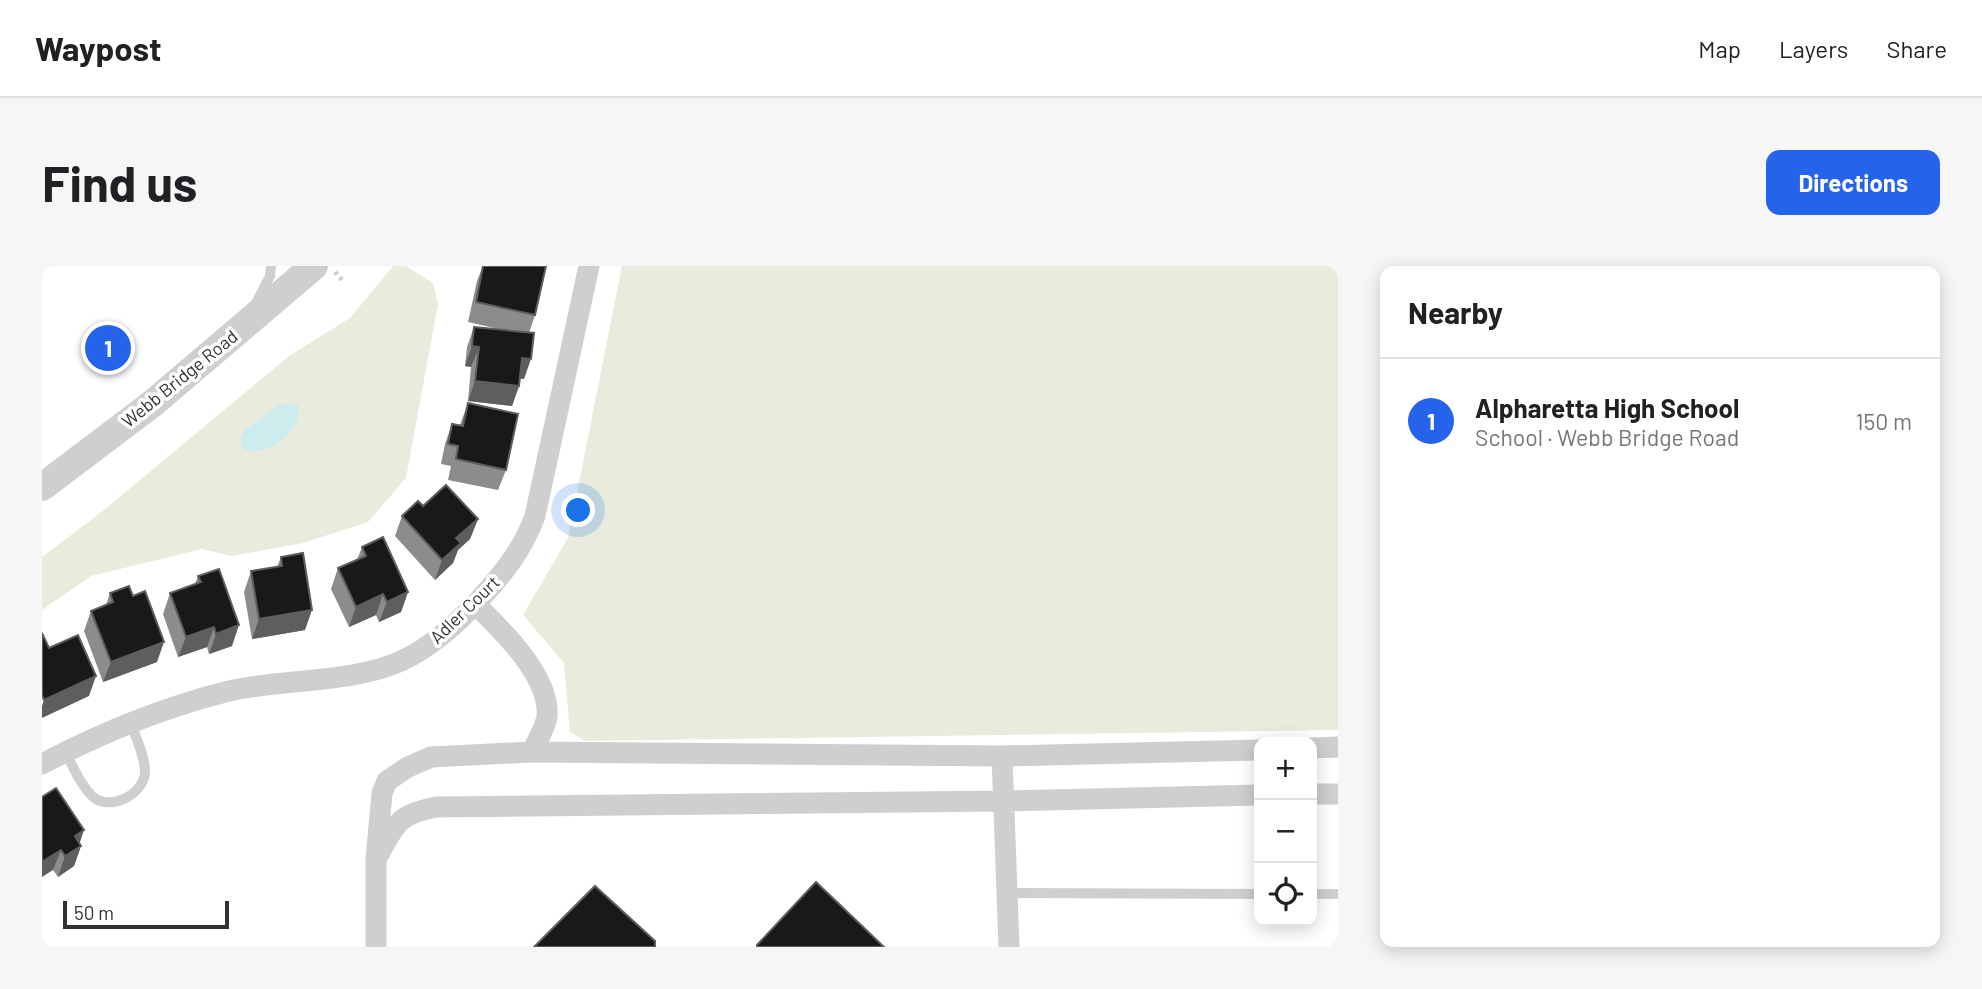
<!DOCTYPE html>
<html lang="en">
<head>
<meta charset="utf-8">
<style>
	:root { --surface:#fff; --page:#f6f6f6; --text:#202124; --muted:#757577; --line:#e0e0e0; --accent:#2563eb }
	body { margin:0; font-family:Barlow,sans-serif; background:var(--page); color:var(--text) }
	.controls { position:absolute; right:21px; bottom:21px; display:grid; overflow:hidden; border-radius:14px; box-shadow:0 4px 18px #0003 }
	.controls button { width:63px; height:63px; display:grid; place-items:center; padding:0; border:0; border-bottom:2px solid var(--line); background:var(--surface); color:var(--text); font:35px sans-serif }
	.scale { position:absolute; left:21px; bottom:18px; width:166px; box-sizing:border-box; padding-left:7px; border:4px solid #323232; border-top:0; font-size:19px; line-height:24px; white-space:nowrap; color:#323232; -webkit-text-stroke:5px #fff; paint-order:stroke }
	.you { position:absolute; left:537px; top:245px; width:24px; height:24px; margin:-18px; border:5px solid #fff; border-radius:50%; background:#1a73e8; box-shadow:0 0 0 10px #1a73e833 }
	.badge { display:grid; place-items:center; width:46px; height:46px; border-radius:50%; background:var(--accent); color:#fff; font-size:23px; font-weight:700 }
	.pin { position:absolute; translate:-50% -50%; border:4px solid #fff; box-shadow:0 2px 7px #0006 }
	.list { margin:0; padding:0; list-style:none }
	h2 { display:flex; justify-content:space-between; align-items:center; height:91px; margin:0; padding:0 28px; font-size:30px }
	h2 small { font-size:23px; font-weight:400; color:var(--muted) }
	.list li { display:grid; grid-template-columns:46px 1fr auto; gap:21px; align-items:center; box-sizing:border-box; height:126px; padding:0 28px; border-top:2px solid var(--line) }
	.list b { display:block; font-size:26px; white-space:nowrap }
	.list p { margin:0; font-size:23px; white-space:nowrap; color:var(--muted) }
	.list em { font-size:23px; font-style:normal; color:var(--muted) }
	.icon { flex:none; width:38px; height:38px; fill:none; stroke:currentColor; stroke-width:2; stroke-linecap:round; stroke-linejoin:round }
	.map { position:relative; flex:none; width:1296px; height:681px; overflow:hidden; border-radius:14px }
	header { display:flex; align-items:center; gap:42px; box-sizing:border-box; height:98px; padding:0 35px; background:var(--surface); border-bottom:2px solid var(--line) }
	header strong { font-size:33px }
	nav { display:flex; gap:38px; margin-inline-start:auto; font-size:24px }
	.intro { display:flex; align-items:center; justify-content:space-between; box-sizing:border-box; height:168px; padding:0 42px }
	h1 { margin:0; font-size:49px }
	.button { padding:18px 32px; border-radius:14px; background:var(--accent); color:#fff; font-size:24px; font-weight:700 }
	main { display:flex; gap:42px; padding:0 42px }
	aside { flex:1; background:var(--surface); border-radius:14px; box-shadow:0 4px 18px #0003 }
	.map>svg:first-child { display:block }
	.green { fill:#e9ebdd }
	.water { fill:#ccecee }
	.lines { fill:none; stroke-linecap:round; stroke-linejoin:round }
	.path { stroke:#ccc; stroke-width:4.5; stroke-dasharray:3.5 3.5; stroke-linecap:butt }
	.service { stroke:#cfcfcf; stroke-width:10 }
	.minor { stroke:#cfcfcf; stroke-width:21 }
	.tertiary { stroke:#cfcfcf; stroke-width:28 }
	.wall { fill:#8c8c8c }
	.shaded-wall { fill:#5e5e5e }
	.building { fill:#191919; stroke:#5e5e5e; stroke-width:2 }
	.labels { text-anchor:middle; stroke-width:7; stroke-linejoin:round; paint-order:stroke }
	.street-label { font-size:18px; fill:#323232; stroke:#fff }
</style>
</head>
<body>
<header>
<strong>Waypost</strong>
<nav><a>Map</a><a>Layers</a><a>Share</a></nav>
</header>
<div class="intro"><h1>Find us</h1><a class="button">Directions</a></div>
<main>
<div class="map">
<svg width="1296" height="681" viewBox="0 0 1296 681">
	<rect width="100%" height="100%" fill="#fff"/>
	<path class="green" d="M351 0H364L391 17 396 38 364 212 326 256 261 277 190 290 160 283 49 310 0 344V291L62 244 247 90 308 52Z
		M580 0H1296V464L543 475 528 466 522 397 481 349 526 272Z"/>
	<path class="water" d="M238 138 256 139C263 163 224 194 201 183L198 173 203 164Z"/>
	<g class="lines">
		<path class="path" d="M293 6 302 16"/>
		<path class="service" d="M213 39 228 10 229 0
			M23 486C31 500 37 517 49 529 66 547 102 529 103 506 103 490 94 472 89 458
			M966 627 1217 628
			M1270 628H1296"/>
		<path class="minor" d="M433 338C459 363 509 411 505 451 503 462 495 475 490 486
			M1270 482 1296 481
			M960 490 967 681
			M0 498C59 467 123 441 187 425 239 413 312 417 359 395 390 381 415 357 438 333 461 308 481 283 493 250L547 0
			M1270 528H1296
			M337 588C354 557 357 548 394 541L962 535 1217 529
			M334 681V593L340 527 345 515 366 501 389 491 490 486 960 490 1217 484"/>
		<path class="tertiary" d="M0 221 110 138 272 0"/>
	</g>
	<path class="wall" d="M441 0H504L493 49 487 67 482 113 478 112 477 120 470 140 426 135 429 101 423 100 425 81 432 61 461 64 426 56 435 15Z
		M426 137 464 204 456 224 406 214 409 200 399 198 403 178 410 158 418 159Z
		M381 240 436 253 428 273 416 284 411 297 393 314 353 270 360 250Z
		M320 281 366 326 359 346 337 356 334 349 307 361 289 323 296 302 315 294Z
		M239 291 263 364 210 373 202 326 209 305 235 301Z
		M156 310 190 380 167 388 165 381 136 391 121 348 128 327 153 318Z
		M68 327 91 330 115 396 61 416 42 365 49 345 64 339Z
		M0 531 39 580 32 600 16 611 11 604Z"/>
	<path class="shaded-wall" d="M430 80 437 81 429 101 423 100Z
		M480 92 489 93 482 113 473 112Z
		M433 115 477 120 470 140 426 135Z
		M436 253 428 273 416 284 411 297 393 314 400 294 414 272Z
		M366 326 359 346 337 356 345 336Z
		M341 328 334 349 307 361 314 341Z
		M270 344 263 364 210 373 217 353Z
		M197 359 190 380 167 388 174 368Z
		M172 361 165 381 136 391 144 371Z
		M122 376 115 396 61 416 69 396Z
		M54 410 47 430 0 452V440L2 434Z
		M42 564 36 582 39 580 32 600 16 611 23 590 33 570Z
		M19 584 11 604 0 611V596Z"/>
	<path class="building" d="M441 0H504L493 49 434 36Z
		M432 61 492 67 489 93 480 92 477 120 433 115 437 81 430 80Z
		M426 137 476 148 464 204 414 193 416 180 406 178 410 158 421 160Z
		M404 219 436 253 414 272 419 277 400 294 360 250 376 235 381 240Z
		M341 271 366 326 345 336 341 328 314 341 296 302 324 290 320 281Z
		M261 287 270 344 217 353 209 305 240 300 239 291Z
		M177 303 197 359 174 368 172 361 144 371 128 327 159 316 156 310Z
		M87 320 91 330 103 325 122 376 69 396 49 345 71 336 68 327Z
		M0 367 7 382 36 369 54 410 2 434 0 429Z
		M14 522 42 564 33 570 39 580 23 590 19 584 0 596V531Z
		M774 616 842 681H715V679Z
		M553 620 613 675V681H492Z"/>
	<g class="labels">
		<g class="street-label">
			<text transform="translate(138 113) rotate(-39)" y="6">Webb Bridge Road</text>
			<text transform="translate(423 344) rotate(-44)" y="6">Adler Court</text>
		</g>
	</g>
</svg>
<div class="controls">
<button>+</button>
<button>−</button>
<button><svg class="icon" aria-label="locate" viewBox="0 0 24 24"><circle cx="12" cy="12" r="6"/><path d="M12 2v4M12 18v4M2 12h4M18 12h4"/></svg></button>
</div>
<div class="scale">50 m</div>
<div class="you"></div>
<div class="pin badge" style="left:66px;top:82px">1</div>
</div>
<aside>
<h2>Nearby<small></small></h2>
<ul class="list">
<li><span class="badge">1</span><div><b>Alpharetta High School</b><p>School · Webb Bridge Road</p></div><em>150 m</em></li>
</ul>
</aside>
</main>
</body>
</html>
